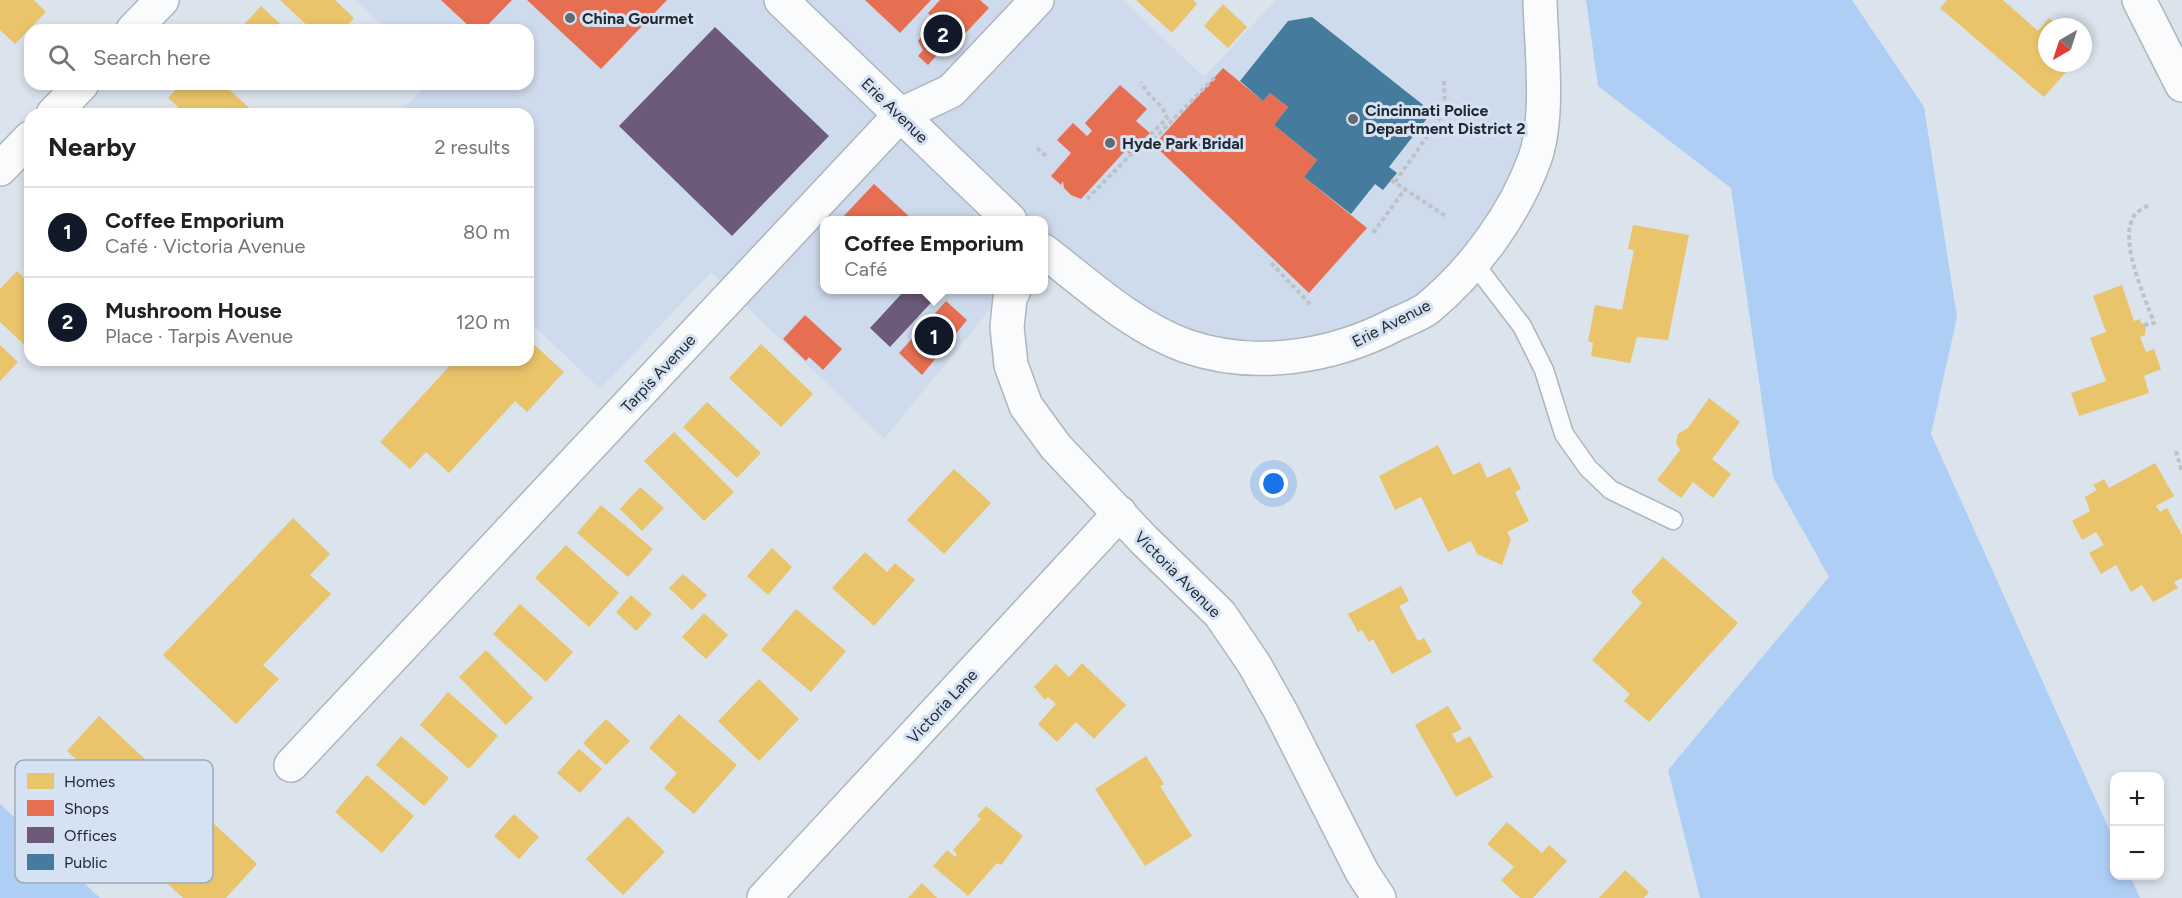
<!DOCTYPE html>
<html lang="en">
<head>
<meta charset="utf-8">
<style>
	:root { --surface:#fff; --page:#f6f6f6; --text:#202124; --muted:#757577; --line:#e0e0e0; --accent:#111827 }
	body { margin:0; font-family:Figtree,sans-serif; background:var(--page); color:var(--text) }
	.controls { position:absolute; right:18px; bottom:18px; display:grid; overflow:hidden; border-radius:12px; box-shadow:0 3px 9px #0003 }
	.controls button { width:54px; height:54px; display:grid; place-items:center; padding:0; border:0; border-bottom:2px solid var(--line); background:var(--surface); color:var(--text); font:30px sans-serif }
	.compass { position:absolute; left:2038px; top:18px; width:54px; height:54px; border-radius:50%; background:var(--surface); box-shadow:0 3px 9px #0003; rotate:219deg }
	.you { position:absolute; left:1274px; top:484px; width:21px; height:21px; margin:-15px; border:4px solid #fff; border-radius:50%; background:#1a73e8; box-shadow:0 0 0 9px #1a73e833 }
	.badge { display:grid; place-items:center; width:39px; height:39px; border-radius:50%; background:var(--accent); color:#fff; font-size:20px; font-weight:700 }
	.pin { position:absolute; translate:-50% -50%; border:3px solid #fff; box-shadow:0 2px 6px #0006 }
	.popup { position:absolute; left:820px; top:216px; width:228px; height:78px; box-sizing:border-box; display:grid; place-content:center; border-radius:12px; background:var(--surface); filter:drop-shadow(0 2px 4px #0005); font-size:20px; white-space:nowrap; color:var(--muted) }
	.popup b { font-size:22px; color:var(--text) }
	.popup::after { content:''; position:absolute; left:50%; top:100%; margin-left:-12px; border:12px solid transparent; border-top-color:var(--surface) }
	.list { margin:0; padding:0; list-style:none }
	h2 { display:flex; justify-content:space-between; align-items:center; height:78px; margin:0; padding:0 24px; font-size:26px }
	h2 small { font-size:20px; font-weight:400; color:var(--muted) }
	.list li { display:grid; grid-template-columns:39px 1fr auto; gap:18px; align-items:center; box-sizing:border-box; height:90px; padding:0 24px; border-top:2px solid var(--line) }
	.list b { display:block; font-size:22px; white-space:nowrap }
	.list p { margin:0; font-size:20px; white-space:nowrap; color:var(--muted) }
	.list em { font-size:20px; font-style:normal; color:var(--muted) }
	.icon { flex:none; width:33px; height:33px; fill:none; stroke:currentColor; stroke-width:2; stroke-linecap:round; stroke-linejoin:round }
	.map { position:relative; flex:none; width:2182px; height:898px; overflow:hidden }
	.search { position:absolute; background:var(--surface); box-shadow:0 3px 9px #0003; left:24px; top:24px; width:510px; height:66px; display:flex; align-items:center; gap:15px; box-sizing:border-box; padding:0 21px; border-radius:18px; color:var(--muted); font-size:22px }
	.panel { position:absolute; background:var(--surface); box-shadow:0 3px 9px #0003; left:24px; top:108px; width:510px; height:258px; border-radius:18px }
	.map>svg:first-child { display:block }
	.built { fill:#cedbec }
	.green { fill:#afcef5 }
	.homes { fill:#e9c46a }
	.shops { fill:#e76f51 }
	.offices { fill:#6d597a }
	.public { fill:#457b9d }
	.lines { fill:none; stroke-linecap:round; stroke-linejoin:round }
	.lane-casing { stroke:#afb5bd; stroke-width:21 }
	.street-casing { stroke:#afb5bd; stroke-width:36 }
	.secondary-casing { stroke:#afb5bd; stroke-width:36 }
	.path { stroke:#bfc3c6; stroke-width:4; stroke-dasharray:4.5 3; stroke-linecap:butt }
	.lane { stroke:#fafbfc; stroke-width:18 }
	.street { stroke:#fafbfc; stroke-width:33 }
	.secondary { stroke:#fafbfc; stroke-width:33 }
	.poi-dot { fill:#646a72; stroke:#d4e2f4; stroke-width:2 }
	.labels { text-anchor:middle; stroke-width:6; stroke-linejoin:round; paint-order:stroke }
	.poi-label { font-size:16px; font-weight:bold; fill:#242930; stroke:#d4e2f4; text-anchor:start }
	.street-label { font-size:16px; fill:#242930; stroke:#d4e2f4 }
	.key { fill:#d4e2f4; stroke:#9faab9; stroke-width:1.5 }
	.key-label { font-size:16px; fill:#242930 }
</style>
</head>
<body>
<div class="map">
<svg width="2182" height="898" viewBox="0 0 2182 898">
	<rect width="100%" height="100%" fill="#dbe3ed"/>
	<path class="built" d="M356 0H1123L1204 77 1276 0H1540L1543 109 1509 210 1392 327 1223 357 1044 251V220H824V290H1006L884 439 711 272 600 389 528 320V114H399L428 84H528V30H387Z"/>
	<path class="green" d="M1586 0H1852L1924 107 1957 317 1931 434 2114 840V876H2130L2140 898H1700L1668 770 1829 577 1773 477 1731 188 1598 86Z
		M0 804 100 898H0Z"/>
	<path class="homes" d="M0 0H34L46 12 15 44 0 30Z
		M280 0H335L354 18 343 30H312Z
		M1136 0H1193L1197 4 1172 33Z
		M1947 0H2003L2038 31 2049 18 2059 27H2047V63H2074L2044 97 1940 8Z
		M1223 4 1247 27 1228 48 1204 26Z
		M261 6 287 30H239Z
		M181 84H223L256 114H186L168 98Z
		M1633 225 1689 235 1668 340 1637 337 1630 363 1591 356 1593 343 1588 341 1595 305 1622 310 1634 250 1628 249Z
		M17 271 30 284V350L0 322V289Z
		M2122 285 2134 321 2140 319 2141 323 2146 325 2145 335 2140 337 2146 352 2154 349 2161 369 2144 376 2149 393 2079 416 2071 393 2106 381 2090 338 2106 332 2093 296Z
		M528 339 564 372 527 412 515 401 449 473 426 452 410 469 380 442 455 360H528Z
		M761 344 813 394 781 427 729 378Z
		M0 345 18 362 0 381Z
		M1709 398 1740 422 1712 459 1731 474 1713 498 1693 482 1681 498 1657 480 1680 450 1676 443 1678 434 1688 428Z
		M707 402 761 453 737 478 683 427Z
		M674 432 734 492 704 521 644 461Z
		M1438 445 1453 475 1480 462 1487 478 1510 467 1521 489 1515 492 1529 521 1507 532 1511 539 1502 565 1477 554 1471 541 1448 552 1421 497 1395 510 1379 476Z
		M2155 463 2174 496 2156 506 2160 512 2167 508 2182 535V578L2174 582 2178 588 2153 602 2142 585 2131 592 2116 565 2101 574 2089 553 2104 545 2096 532 2082 540 2072 521 2090 511 2085 497 2097 490 2093 485 2104 479 2109 488Z
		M954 469 991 503 944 554 907 520Z
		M640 487 664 508 642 531 620 509Z
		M601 505 653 549 628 577 577 533Z
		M293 518 330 554 310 575 331 594 263 665 279 679 236 724 163 655Z
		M566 545 619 593 589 627 535 578Z
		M772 548 792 567 768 595 747 576Z
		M865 552 887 572 895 563 915 580 874 626 832 588Z
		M1663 557 1738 623 1649 722 1624 701 1630 694 1592 660 1642 603 1631 592Z
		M683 574 707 595 692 610 669 588Z
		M1401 586 1409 601 1399 606 1418 641 1424 638 1432 652 1392 674 1373 639 1369 642 1362 630 1358 632 1348 614Z
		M631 595 652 614 636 631 616 612Z
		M520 604 573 652 546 682 493 634Z
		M796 609 846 651 811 692 761 650Z
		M704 613 728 635 706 659 682 637Z
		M486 650 533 698 506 725 459 677Z
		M1082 663 1126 705 1094 739 1076 722 1057 742 1038 724 1056 704 1048 697 1045 700 1034 687 1056 664 1069 677Z
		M759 679 799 719 759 761 718 721Z
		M448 692 498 736 469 769 420 725Z
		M1448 706 1462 729 1452 734 1457 743 1470 736 1493 777 1456 797 1415 725Z
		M679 714 737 765 694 814 664 788 677 773 649 748Z
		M99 716 257 864 226 898H183L74 797 85 785 74 774 82 765 67 751Z
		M606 719 630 741 606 765 583 743Z
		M401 736 449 778 424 806 376 765Z
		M579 749 602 769 580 793 557 773Z
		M1146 756 1164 784 1160 786 1192 836 1145 866 1095 789Z
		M367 775 414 816 382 853 335 812Z
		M986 806 1023 836 1001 865 997 863 968 896 933 866 947 850 955 857 957 854 953 850 981 819 977 816Z
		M514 814 539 837 519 859 494 836Z
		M628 816 665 852 623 895 586 859Z
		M1507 822 1542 853 1549 845 1567 861 1533 898H1520L1501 880 1514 867 1487 844Z
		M1625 870 1649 892 1644 898H1599Z
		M922 883 937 898H908Z"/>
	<path class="shops" d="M441 0H512L483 30H473Z
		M527 0H667L601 69Z
		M865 0H931L900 33Z
		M940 0H980L989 8 958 41 953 37 945 44 938 38 939 45 932 51 937 55 928 65 918 56 923 50 918 41 925 32H932L928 28 935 20 928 13Z
		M1223 68 1263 101 1270 93 1288 107 1274 125 1317 160 1304 177 1367 228 1309 293 1154 145Z
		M1120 85 1147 109 1136 121 1150 133 1130 154 1126 150 1081 199 1071 195 1064 188 1063 181 1061 185 1051 176 1071 153 1057 140 1073 123 1087 136 1092 131 1085 123Z
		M874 184 913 220H840Z
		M946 301 967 320 922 375 899 353Z
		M805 315 842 349 823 370 809 357 806 361 783 339Z"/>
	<path class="offices" d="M715 27 829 136 732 236 619 126Z
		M905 290 941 292 890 347 870 328Z"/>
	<path class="public" d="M1312 17 1432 112 1389 167 1397 173 1383 190 1375 184 1351 214 1304 177 1317 160 1274 125 1288 107 1270 93 1263 101 1240 81 1288 21Z"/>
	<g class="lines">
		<defs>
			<path id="lane" d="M1473 262 1522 326 1544 370 1564 434 1588 468 1611 490 1673 520"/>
			<path id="street" d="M2139 0 2182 85
				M1014 290 1010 298 1007 327 1011 365 1026 406 1056 447 1144 540 1220 614 1254 664 1281 712 1362 872 1379 898
				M291 765 900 115 951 91 1037 0
				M764 898 1120 513"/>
			<path id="secondary" d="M781 0 1010 220
				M133 30 162 0
				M53 114 82 84
				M0 169 30 138
				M1044 251C1088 285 1133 327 1186 346 1255 370 1333 357 1396 324 1407 319 1419 315 1428 308 1474 270 1515 214 1535 158 1550 115 1541 46 1540 0"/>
		</defs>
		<use href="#lane" class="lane-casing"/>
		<use href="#street" class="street-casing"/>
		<use href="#secondary" class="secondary-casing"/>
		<path class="path" d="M1148 145 1216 76
			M1037 148 1046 156
			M1391 180 1447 217
			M1395 182 1445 111 1444 81
			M1087 199 1167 118C1161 100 1150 101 1141 82
			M1373 233 1405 189
			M1271 263 1312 306
			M2144 325 2154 323C2145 297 2118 240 2134 216 2137 211 2144 208 2149 205
			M2176 451 2182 472"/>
		<use href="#lane" class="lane"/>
		<use href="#street" class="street"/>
		<use href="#secondary" class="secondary"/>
	</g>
	<g class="poi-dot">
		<circle cx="570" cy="18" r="6"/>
		<circle cx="1353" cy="119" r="6"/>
		<circle cx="1110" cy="143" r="6"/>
	</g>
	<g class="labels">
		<g class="poi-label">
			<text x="582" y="24">China Gourmet</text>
			<text x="1365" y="116">Cincinnati Police<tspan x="1365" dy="18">Department District 2</tspan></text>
			<text x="1122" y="149">Hyde Park Bridal</text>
		</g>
		<g class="street-label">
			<text transform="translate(895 110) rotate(44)" y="6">Erie Avenue</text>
			<text transform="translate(1391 323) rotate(-27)" y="6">Erie Avenue</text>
			<text transform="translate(658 373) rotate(-47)" y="6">Tarpis Avenue</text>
			<text transform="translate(1178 574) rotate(45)" y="6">Victoria Avenue</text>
			<text transform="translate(942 706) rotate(-47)" y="6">Victoria Lane</text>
		</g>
	</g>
	<rect x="15" y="760" width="198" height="123" rx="9" class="key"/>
	<rect x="27" y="773" width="27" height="16" fill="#e9c46a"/>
	<rect x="27" y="800" width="27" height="16" fill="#e76f51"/>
	<rect x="27" y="827" width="27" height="16" fill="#6d597a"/>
	<rect x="27" y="854" width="27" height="16" fill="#457b9d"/>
	<g class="key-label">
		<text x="64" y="787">Homes</text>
		<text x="64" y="814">Shops</text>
		<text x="64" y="841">Offices</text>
		<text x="64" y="868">Public</text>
	</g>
</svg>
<div class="controls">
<button>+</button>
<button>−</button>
</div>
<svg class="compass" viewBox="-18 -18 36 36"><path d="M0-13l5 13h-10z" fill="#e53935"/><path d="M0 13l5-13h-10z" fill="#757577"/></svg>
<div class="you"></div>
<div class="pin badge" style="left:934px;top:336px">1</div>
<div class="popup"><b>Coffee Emporium</b>Café</div>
<div class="pin badge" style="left:943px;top:34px">2</div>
<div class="search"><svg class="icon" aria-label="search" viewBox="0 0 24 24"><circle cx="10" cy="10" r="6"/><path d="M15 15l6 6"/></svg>Search here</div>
<section class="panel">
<h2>Nearby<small>2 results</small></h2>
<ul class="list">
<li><span class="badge">1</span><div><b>Coffee Emporium</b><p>Café · Victoria Avenue</p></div><em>80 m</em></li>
<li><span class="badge">2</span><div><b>Mushroom House</b><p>Place · Tarpis Avenue</p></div><em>120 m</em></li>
</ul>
</section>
</div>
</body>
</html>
